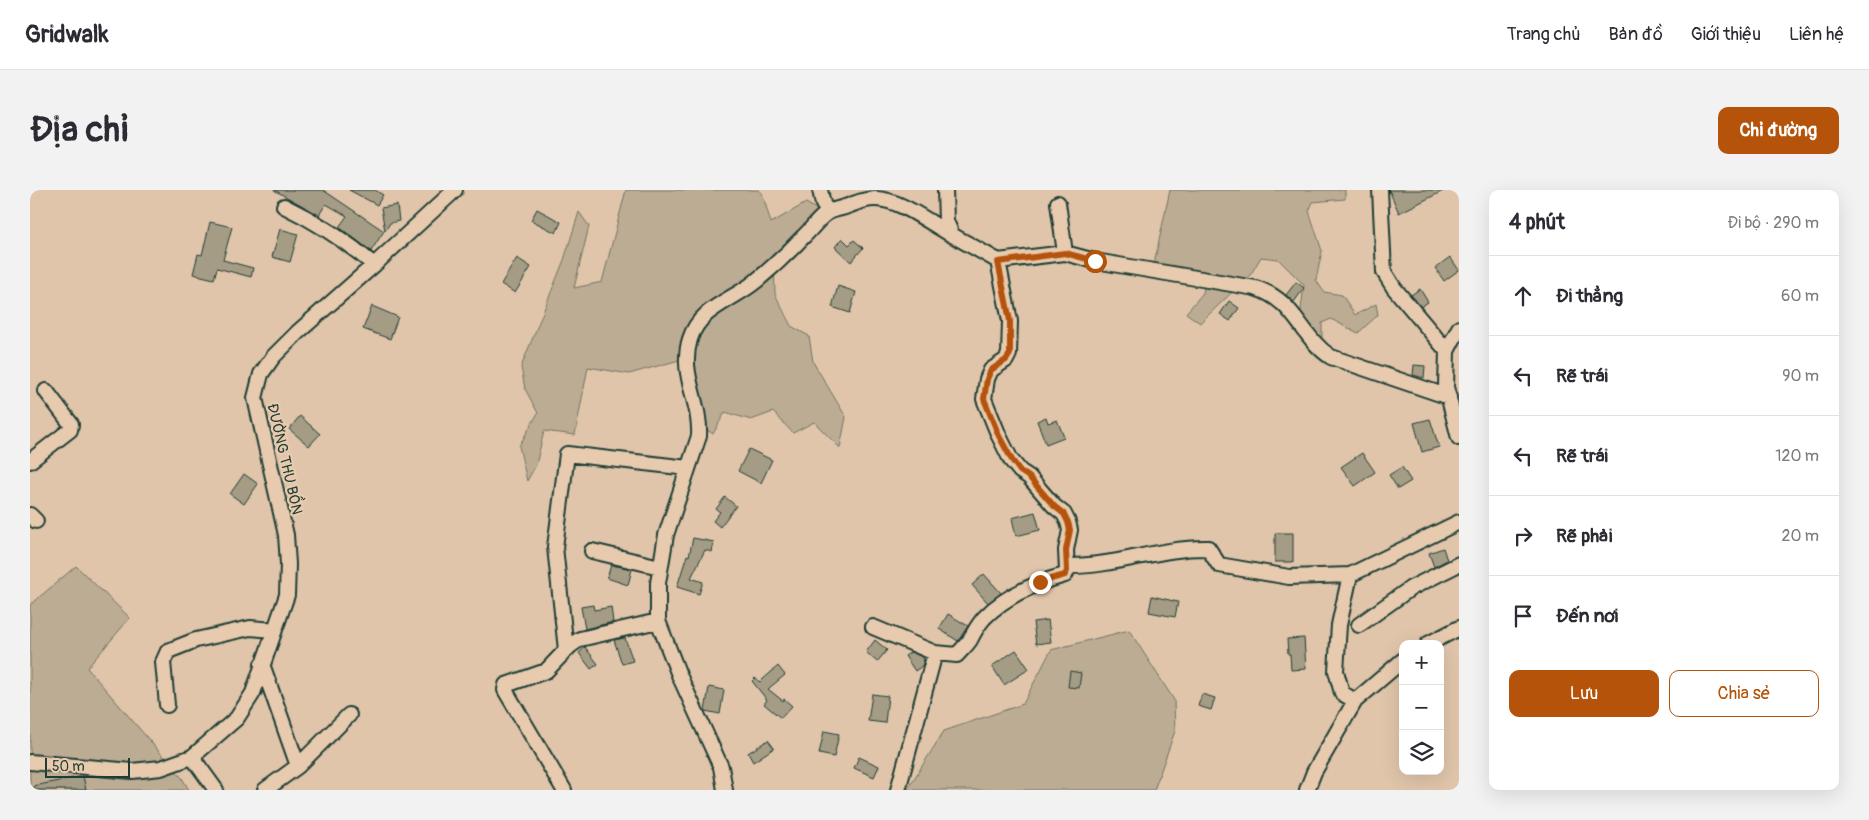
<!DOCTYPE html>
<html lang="vi">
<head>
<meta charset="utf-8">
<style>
	:root { --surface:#fff; --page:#f2f2f3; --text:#2b2b33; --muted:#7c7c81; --line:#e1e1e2; --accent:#b45309 }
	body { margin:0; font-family:Pangolin,sans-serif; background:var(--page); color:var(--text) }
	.controls { position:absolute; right:15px; bottom:15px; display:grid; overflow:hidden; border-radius:10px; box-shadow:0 5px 20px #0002 }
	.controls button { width:45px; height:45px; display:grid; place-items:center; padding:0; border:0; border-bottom:1px solid var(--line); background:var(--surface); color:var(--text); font:25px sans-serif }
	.scale { position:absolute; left:15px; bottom:12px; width:85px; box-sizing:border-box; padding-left:5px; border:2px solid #1f3d34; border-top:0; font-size:14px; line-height:18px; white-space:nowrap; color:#1f3d34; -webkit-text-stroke:4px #e8cbaf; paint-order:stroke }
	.stop { position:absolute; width:15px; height:15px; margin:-11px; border:4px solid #b45309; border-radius:50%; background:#fff }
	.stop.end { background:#b45309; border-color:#fff; box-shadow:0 1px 5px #0008 }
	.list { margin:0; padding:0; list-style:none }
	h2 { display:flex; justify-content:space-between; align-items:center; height:65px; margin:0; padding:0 20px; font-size:21px }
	h2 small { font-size:16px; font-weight:400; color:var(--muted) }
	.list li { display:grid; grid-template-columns:32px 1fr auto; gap:15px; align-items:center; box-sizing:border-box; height:80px; padding:0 20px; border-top:1px solid var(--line) }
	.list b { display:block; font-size:19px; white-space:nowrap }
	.list em { font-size:16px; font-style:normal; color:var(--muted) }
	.actions { display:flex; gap:10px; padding:15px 20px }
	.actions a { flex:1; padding:11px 0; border:1px solid var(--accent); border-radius:10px; text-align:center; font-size:18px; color:var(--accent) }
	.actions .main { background:var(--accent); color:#fff }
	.icon { flex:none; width:28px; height:28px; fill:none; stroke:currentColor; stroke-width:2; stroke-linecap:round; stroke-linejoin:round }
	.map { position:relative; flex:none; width:1429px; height:600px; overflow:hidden; border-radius:10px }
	header { display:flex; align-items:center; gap:30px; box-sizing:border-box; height:70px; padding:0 25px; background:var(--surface); border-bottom:1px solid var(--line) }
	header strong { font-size:24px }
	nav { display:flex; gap:28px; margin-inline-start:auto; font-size:18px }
	.intro { display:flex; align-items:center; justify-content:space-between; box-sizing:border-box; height:120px; padding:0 30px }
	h1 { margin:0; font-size:35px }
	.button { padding:12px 22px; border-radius:10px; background:var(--accent); color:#fff; font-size:18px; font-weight:700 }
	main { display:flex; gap:30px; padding:0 30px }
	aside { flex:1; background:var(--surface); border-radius:10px; box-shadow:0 5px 20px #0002 }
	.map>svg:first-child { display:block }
	.green { fill:#bdac94; stroke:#6e7464 }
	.building { fill:#a49c85; stroke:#1f3d34 }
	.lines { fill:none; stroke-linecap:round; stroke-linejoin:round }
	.minor-casing { stroke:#1f3d34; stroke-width:18 }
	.minor { stroke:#e8cbaf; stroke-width:14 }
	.route { stroke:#b45309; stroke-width:6 }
	.labels { text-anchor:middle; stroke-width:4.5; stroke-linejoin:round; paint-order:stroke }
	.street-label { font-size:15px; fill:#1f3d34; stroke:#e8cbaf }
</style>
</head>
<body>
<header>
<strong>Gridwalk</strong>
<nav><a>Trang chủ</a><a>Bản đồ</a><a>Giới thiệu</a><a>Liên hệ</a></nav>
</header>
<div class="intro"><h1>Địa chỉ</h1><a class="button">Chỉ đường</a></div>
<main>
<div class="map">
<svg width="1429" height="600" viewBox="0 0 1429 600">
	<rect width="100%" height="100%" fill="#e0c5aa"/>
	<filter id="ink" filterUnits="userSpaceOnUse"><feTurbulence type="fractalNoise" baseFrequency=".02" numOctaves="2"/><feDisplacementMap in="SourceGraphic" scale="10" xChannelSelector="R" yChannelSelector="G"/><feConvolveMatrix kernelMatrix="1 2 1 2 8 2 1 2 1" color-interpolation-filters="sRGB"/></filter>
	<g filter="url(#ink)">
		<path class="green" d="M596 0H728L732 3 741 33 776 13 788 20 744 70 745 104 761 136 779 146 783 172 816 227 810 258 784 232 763 243 743 222 721 230 695 222 683 244 667 233 653 169 599 184 558 177 545 245 514 241 506 275 497 291 489 256 508 223 495 199 491 177 534 70 549 22 559 36 544 98 572 92Z
			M1140 0H1315V9L1283 12 1279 21 1292 61 1286 90 1294 102 1312 105 1325 125 1346 114 1348 125 1328 143 1301 129 1292 133V151L1276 155 1269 136 1274 95 1248 69 1231 67 1221 84 1170 133 1156 123 1173 103 1175 90 1125 85V69Z
			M46 376 100 428 57 478 152 588 159 600H0V415Z
			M1099 440 1144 510 1145 541 1124 600H877L914 541 993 514 1021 460Z"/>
		<path class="building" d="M244 0H293L354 41 341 61 309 37 317 26 296 14 289 25Z
			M319 0H345L353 5 347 15Z
			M1359 0H1415L1369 23Z
			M367 15 369 31 360 33 355 41 351 18Z
			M507 19 531 32 526 43 501 30Z
			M180 32 202 37 193 70 223 78 221 87 187 78 184 89 163 84 168 64 172 65Z
			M250 39 268 44 260 72 242 67Z
			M812 48 819 55 824 50 833 58 821 72 805 57Z
			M1420 67 1429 80 1414 91 1405 78Z
			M487 68 501 77 485 103 471 94Z
			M1266 92 1274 98 1264 112 1256 105Z
			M808 96 826 102 820 123 802 117Z
			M1390 99 1398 112 1391 117 1381 105Z
			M1199 111 1209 118 1200 131 1190 124Z
			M342 116 368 127 360 149 333 139Z
			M1384 175 1395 176 1394 188 1383 185Z
			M270 226 290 244 279 256 259 239Z
			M1016 227 1018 233 1027 230 1034 247 1016 254 1007 231Z
			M1400 229 1409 257 1392 262 1384 233Z
			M719 259 742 270 731 293 708 281Z
			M1332 263 1345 282 1325 296 1311 277Z
			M1372 277 1381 291 1368 299 1359 285Z
			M214 284 228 294 214 314 200 304Z
			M695 307 706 316 690 337 683 331 690 322 686 319Z
			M1005 322 1010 340 986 346 982 328Z
			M1245 343H1263V372H1245Z
			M663 348 684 352 682 362 675 360 661 388 673 392 669 404 647 397 657 365 659 366Z
			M1413 358 1417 370 1404 377 1399 363Z
			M581 375 602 379 598 395 577 388Z
			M954 384 971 403 958 413 942 395Z
			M1122 406 1148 412 1145 427 1119 422Z
			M563 415 564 420 581 417 583 432 555 439 551 417Z
			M918 424 938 436 928 451 909 439Z
			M1018 430 1021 452 1006 454 1003 432Z
			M595 448 603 471 592 474 584 450Z
			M1274 448 1276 479 1261 480 1260 464H1258L1257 449Z
			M845 450 857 460 847 472 836 462Z
			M555 457 568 474 561 479 549 463Z
			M986 460 999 479 974 495 962 476Z
			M881 462 892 467 894 470 892 476 885 481 875 466Z
			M748 476 755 485 738 499 753 511 754 509 762 516 751 528 734 514 737 510 722 491 725 488 730 492Z
			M1040 481 1051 483 1049 498 1038 497Z
			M679 497 694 500 690 524 675 521Z
			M842 504 858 506 855 533 838 531Z
			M1172 504 1185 508 1181 520 1168 516Z
			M794 541 809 544 804 567 789 564Z
			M738 550 744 558 723 572 718 563Z
			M829 567 849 576 844 587 824 578Z
			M53 586 56 600H5L4 596Z"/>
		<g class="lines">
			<defs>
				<path id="minor" d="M790 0 793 14 798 22
					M915 0 916 31 922 45
					M1350 0 1354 82 1364 98 1417 161
					M1028 13 1035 63
					M254 16C289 33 315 50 344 75
					M1429 138 1417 161 1416 197 1429 248
					M0 271 40 240 41 234 16 201
					M0 325 6 331
					M562 361 630 377
					M1037 376C1085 377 1130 357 1178 358L1189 375 1259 387 1320 385 1429 332
					M1320 385 1309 435 1306 481 1312 503 1325 511
					M1329 435 1381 398 1429 374
					M843 437 905 463 927 465C931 460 936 456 940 450 944 442 948 435 954 428 976 405 1005 393 1035 385L1037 381 1036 360 1040 340 1038 332 1034 324 1024 316 999 287 990 281 981 270 969 246 954 209 957 189 961 180 976 170 979 164 980 131 968 71 1035 63 1065 71 1225 98C1266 110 1270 147 1301 167L1419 207
					M1398 454 1429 438
					M536 460 525 357 537 264 658 278
					M232 474 268 576
					M137 515 133 472 138 461 166 450 220 438 244 440
					M162 567 186 600
					M0 572 102 581 131 578 162 567 207 528 223 503 257 405 258 374 256 345 225 208 231 184 243 167 268 142 344 75 425 0
					M235 600 268 576 319 525
					M534 600 475 500 476 495 516 481 540 456 550 449 628 431
					M695 600 691 577 649 485 628 431V393L636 345 669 246C671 211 649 185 660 149 670 117 704 110 726 91 743 77 758 63 773 47 781 40 788 29 797 23 801 20 809 19 815 17 824 14 834 9 844 9 869 8 901 34 922 45 938 54 953 62 968 71
					M868 600 905 463
					M1277 600 1284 582 1325 511 1373 470"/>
			</defs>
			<use href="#minor" class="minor-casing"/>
			<use href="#minor" class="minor"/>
		</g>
	</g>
	<g class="lines" filter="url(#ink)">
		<path class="route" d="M1010 392 1035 385 1037 381 1036 360 1040 340 1038 332 1034 324 1024 316 999 287 990 281 982 270 969 246 954 209 957 189 961 180 976 170 980 164V131L968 72 1035 63 1065 71"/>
	</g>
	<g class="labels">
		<g class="street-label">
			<text transform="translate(255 269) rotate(77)" y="5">ĐƯỜNG THU BỒN</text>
		</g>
	</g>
</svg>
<div class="controls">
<button>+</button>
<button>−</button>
<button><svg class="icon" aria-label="layers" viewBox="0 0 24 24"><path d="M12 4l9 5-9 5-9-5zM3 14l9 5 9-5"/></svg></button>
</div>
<div class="scale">50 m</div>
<div class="stop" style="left:1065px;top:71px"></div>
<div class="stop end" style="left:1010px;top:392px"></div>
</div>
<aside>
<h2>4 phút<small>Đi bộ · 290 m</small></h2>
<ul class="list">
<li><svg class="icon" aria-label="ahead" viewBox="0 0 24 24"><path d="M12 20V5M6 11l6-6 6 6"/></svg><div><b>Đi thẳng</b></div><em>60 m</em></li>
<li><svg class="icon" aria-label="left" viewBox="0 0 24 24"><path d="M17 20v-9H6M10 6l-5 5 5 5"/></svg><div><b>Rẽ trái</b></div><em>90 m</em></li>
<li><svg class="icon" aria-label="left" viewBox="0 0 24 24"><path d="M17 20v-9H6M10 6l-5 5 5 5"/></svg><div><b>Rẽ trái</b></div><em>120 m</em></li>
<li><svg class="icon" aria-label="right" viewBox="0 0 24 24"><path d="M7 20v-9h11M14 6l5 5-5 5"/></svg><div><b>Rẽ phải</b></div><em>20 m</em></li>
<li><svg class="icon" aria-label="arrive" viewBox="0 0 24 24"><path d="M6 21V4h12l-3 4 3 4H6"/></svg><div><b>Đến nơi</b></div></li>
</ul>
<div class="actions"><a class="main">Lưu</a><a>Chia sẻ</a></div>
</aside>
</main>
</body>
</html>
